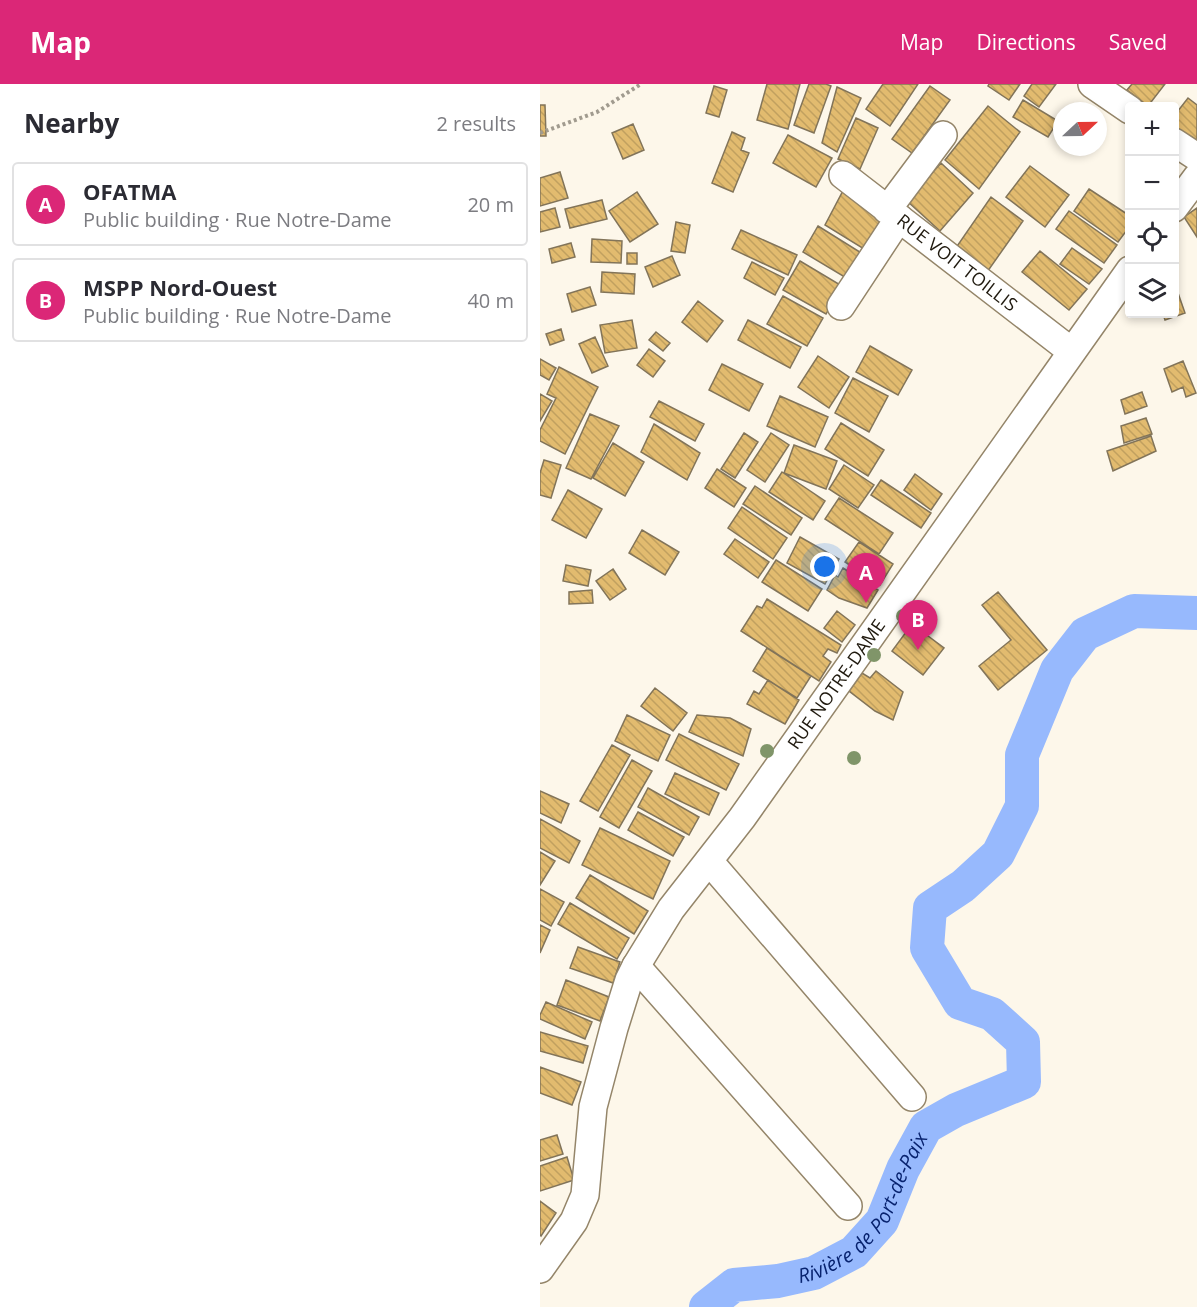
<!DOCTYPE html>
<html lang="en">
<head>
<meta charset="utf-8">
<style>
	:root { --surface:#fff; --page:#f7f7f7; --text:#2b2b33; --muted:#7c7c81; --line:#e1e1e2; --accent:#db2777 }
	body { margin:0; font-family:"Open Sans",sans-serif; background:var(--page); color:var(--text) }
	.controls { position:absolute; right:18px; top:18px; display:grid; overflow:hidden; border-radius:6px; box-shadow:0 3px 9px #0003 }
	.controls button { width:54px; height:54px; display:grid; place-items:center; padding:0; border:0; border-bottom:2px solid var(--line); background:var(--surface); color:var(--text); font:30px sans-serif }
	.compass { position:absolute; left:513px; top:18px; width:54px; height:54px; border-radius:50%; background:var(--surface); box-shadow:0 3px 9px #0003; rotate:68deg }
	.you { position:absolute; left:285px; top:483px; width:21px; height:21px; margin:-15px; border:4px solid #fff; border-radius:50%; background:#1a73e8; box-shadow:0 0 0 9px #1a73e833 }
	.badge { display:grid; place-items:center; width:39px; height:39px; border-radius:50%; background:var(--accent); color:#fff; font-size:20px; font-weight:700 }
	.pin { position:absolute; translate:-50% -50px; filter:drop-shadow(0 2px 3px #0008) }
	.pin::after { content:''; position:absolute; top:32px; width:21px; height:18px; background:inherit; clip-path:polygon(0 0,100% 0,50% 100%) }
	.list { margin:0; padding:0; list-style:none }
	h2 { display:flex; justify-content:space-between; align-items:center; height:78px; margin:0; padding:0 24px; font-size:26px }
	h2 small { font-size:20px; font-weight:400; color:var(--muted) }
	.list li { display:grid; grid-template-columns:39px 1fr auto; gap:18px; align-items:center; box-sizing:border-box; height:84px; margin:0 12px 12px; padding:0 12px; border:2px solid var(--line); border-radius:6px }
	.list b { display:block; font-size:22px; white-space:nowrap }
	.list p { margin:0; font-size:20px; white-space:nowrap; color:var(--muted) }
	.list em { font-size:20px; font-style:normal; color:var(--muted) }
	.icon { flex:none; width:33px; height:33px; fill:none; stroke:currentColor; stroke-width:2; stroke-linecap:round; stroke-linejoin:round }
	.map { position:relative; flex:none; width:657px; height:1223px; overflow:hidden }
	header { display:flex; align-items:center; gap:36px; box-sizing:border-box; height:84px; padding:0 30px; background:var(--accent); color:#fff }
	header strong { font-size:28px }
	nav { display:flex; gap:33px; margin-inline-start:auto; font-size:21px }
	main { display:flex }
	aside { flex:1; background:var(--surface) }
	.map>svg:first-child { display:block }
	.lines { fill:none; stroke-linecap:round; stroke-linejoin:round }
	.river { stroke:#97b9fd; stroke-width:34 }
	.building { fill:url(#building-back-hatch); stroke:#827459; stroke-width:1.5 }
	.minor-casing { stroke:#948569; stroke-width:30 }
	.path { stroke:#a19b8f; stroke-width:4; stroke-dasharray:3 3; stroke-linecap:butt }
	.minor { stroke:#fff; stroke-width:27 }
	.tree { fill:#809569 }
	.labels { text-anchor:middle; stroke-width:4.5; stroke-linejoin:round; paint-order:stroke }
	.street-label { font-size:18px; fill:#1f190e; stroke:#fdf7ea }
	.water-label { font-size:20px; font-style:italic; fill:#08236f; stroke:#fdf7ea }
</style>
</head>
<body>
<header>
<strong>Map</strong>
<nav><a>Map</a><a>Directions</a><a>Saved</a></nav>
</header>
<main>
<aside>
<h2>Nearby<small>2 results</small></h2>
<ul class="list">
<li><span class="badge">A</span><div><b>OFATMA</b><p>Public building · Rue Notre-Dame</p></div><em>20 m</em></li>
<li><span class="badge">B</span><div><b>MSPP Nord-Ouest</b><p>Public building · Rue Notre-Dame</p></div><em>40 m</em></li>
</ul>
</aside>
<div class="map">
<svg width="657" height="1223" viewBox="0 0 657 1223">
	<defs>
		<pattern id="building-back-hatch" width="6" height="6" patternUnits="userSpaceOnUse" patternTransform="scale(1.5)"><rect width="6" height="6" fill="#e2bb6f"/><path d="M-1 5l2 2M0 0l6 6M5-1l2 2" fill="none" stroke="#c1a05f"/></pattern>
	</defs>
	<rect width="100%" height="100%" fill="#fdf7ea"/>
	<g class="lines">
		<path class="river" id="s1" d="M166 1223 194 1201 238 1197 274 1189 314 1168 342 1137 363 1085 386 1043 416 1026 484 998 483 958 452 930 420 919 387 864 390 824 423 802 458 770 482 722V671L517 586 545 550 594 527 657 529"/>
	</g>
	<path class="building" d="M227 0H260L248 45 217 36Z
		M269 0H286L291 2 274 49 254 41Z
		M343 0H378L350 42 326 25Z
		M449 0H480L469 16 448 2Z
		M492 0H516L499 23 484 12Z
		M592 0H625L608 22 587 6Z
		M174 2 187 6 179 33 166 29Z
		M390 2 410 16 372 69 352 55Z
		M297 3 321 14 297 68 282 59Z
		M648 14 657 21V58L655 60 634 44V32Z
		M483 16 518 37 508 53 473 33Z
		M0 21H5L6 52H0Z
		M448 22 480 48 439 105 405 76Z
		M316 34 338 44 320 85 298 75Z
		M93 40 104 66 83 75 72 49Z
		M192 48 205 54 201 66 209 69 193 108 172 99Z
		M248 51 292 74 276 103 233 79Z
		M401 79 433 109 400 147 367 117Z
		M490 82 529 111 505 143 466 113Z
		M20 88 28 114 0 122V94Z
		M305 103 343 132 324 165 285 141Z
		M549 105 590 132V142L578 158 534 127Z
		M97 108 118 140 90 158 69 127Z
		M451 113 483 137 445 191 413 168Z
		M62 116 67 135 30 144 25 125Z
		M15 124 20 143 0 148V128Z
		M657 124V153L644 133Z
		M529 127 577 161 564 179 516 145Z
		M136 138 150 141 145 169 131 167Z
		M278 142 323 170 308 195 263 168Z
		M201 146 257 171 248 191 192 165Z
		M52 155 82 157 81 179 51 178Z
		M31 159 35 173 12 179 9 165Z
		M532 164 562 185 549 200 520 180Z
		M500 167 547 205 529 226 482 188Z
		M87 169H97V180H87Z
		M132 172 140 191 113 203 105 183Z
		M260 177 302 202 286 230 243 206Z
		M212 178 244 194 235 211 204 194Z
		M62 188 95 190 94 210 61 208Z
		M50 203 56 221 32 228 27 210Z
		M637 206 645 229 625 236 623 230H634V207Z
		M243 212 283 234 267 262 227 240Z
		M158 217 183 237 167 258 142 238Z
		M92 236 97 264 65 269 60 241Z
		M208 236 261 263 250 284 198 256Z
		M21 245 24 256 10 261 6 250Z
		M116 248 130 259 123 267 109 256Z
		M55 253 68 282 52 289 39 260Z
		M330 262 372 286 358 311 316 288Z
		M109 265 125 277 113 293 97 281Z
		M278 272 309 293 289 324 258 303Z
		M0 275 16 284 9 296 0 291Z
		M643 277 656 309 646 313 643 303 632 308 624 285Z
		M182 280 223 300 209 327 169 306Z
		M19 283 58 303 25 370 0 357V346L16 314 7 310Z
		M313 294 348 312 329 348 295 329Z
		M602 308 607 322 585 330 581 316Z
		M0 310 12 317 0 337Z
		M240 312 288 333 275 363 227 342Z
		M119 317 164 340 155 357 110 333Z
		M50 330 79 342 51 395 26 384Z
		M606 334 612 350 584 359 581 342Z
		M301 339 344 366 328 392 285 365Z
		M114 340 160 369 147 396 101 368Z
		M204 349 218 358 195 394 181 385Z
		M231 349 249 361 225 398 207 386Z
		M611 352 616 367 573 387 567 367Z
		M73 359 104 378 85 412 53 394Z
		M254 361 297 377 286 405 244 389Z
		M4 376 21 381 11 414 0 411V389Z
		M304 381 334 401 318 424 289 405Z
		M177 385 206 404 194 423 165 404Z
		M242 388 285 417 273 436 229 408Z
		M375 390 402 410 391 426 364 406Z
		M341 396 391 429 381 444 331 411Z
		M215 402 262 434 251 451 203 420Z
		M28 406 62 425 46 454 12 436Z
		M299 414 353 449 339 470 285 435Z
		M202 423 247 454 233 475 188 444Z
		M102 446 139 468 125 491 89 469Z
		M260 453 299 475 285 500 247 479Z
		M195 455 229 478 218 494 184 470Z
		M319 458 353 480 340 501 305 478Z
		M236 476 282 505 268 527 222 498Z
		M26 481 51 486 48 502 23 497Z
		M303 484 338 506 327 524 299 514 287 506 295 491 298 493Z
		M73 485 86 505 70 516 56 497Z
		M52 506 53 519 29 520V508Z
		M458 508 507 566 458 606 439 582 471 556 442 521Z
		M227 515 301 561 297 569 288 565 283 572 291 578 279 597 201 547 217 522 222 524Z
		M297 527 315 541 302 558 284 544Z
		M372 540 404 564 383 591 352 567Z
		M227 564 271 592 257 614 213 587Z
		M336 587 363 608 353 636 335 627 309 607 322 589 330 594Z
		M228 596 259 616 245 640 207 620 214 607 219 610Z
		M115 604 147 629 133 647 101 622Z
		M87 631 130 651 118 677 75 657Z
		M157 631 190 634 211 645 203 672 149 648Z
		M139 650 199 680 186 706 126 676Z
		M72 661 90 671 58 727 40 717Z
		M92 676 112 687 79 744 60 733Z
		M135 689 179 709 169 731 125 710Z
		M108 704 159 733 149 751 98 723Z
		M0 707 29 720 21 739 0 729Z
		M98 728 144 753 133 772 88 746Z
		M0 735 40 757 29 779 0 764Z
		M60 744 130 777 113 815 42 781Z
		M0 768 15 777 0 801Z
		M50 791 108 827 94 850 36 814Z
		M0 805 24 818 11 842 0 836Z
		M30 819 89 854 77 875 18 840Z
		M0 841 10 846 0 869Z
		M38 863 80 878 73 899 30 884Z
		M26 896 69 913 60 937 17 921Z
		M6 918 52 938 45 955 0 935V931Z
		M0 948 48 962 43 979 0 967Z
		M0 983 41 998 32 1021 0 1009Z
		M17 1051 23 1070 0 1077V1056Z
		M27 1073 34 1096 0 1107V1082Z
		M0 1117 16 1129 1 1152 0 1151Z"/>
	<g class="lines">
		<defs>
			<g id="minor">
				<path d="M552 0 590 26"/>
				<path d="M634 58 657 73"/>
				<path id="s2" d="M303 91 531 267"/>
				<path d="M634 124 657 93"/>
				<path d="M347 126 403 51"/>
				<path d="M301 222 359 134"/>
				<path d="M169 777 372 1013"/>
				<path d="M96 882 308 1122"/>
				<path id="s3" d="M0 1185 34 1137 45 1111 53 1023 74 944 89 896 96 882 131 825 202 734 590 186"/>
			</g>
		</defs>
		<use href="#minor" class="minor-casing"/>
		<path class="path" d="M0 49 57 28 101 0"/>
		<use href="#minor" class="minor"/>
	</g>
	<g class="tree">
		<circle cx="363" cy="532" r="7"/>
		<circle cx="334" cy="571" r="7"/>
		<circle cx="227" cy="667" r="7"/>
		<circle cx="314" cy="674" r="7"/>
	</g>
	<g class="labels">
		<g class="street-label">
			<text dy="6" stroke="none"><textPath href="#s2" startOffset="144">RUE VOIT TOILLIS</textPath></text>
			<text dy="6" stroke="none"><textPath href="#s3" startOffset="669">RUE NOTRE-DAME</textPath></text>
		</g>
		<g class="water-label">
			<text dy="7" stroke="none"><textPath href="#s1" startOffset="200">Rivière de Port-de-Paix</textPath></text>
		</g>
	</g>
</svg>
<div class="controls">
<button>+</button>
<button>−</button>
<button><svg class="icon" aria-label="locate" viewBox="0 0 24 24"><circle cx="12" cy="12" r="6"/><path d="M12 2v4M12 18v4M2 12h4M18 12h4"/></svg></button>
<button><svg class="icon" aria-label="layers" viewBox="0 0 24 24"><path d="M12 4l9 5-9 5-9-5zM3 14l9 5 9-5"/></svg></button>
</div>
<svg class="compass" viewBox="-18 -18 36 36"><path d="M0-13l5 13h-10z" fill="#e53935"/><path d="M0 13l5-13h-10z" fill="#7c7c81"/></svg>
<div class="you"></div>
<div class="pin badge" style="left:326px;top:519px">A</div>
<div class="pin badge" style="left:378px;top:566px">B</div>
</div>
</main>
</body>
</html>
